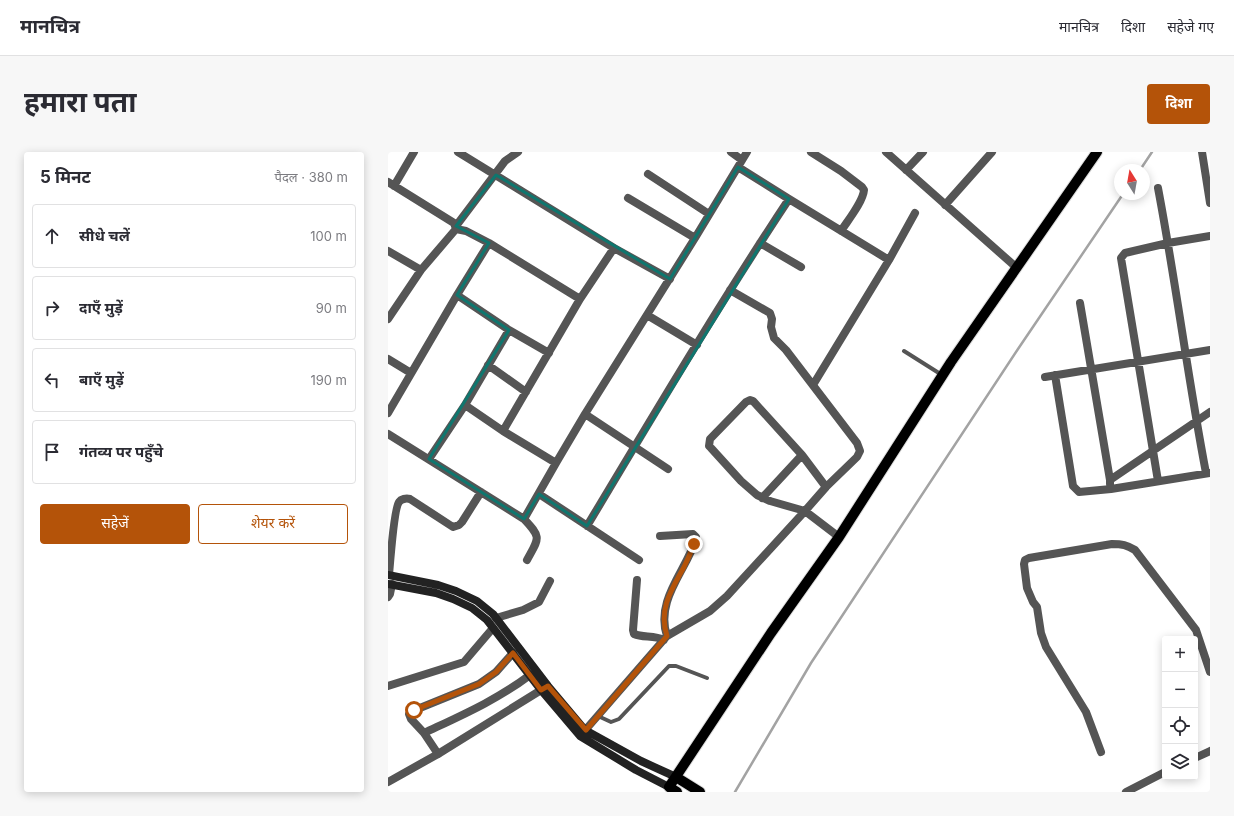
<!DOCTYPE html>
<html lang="hi">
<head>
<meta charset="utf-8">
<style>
	:root { --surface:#fff; --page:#f7f7f7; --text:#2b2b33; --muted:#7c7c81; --line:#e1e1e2; --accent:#b45309 }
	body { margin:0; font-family:Inter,"Noto Sans Devanagari",sans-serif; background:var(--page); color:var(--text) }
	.controls { position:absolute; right:12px; bottom:12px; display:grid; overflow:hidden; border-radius:4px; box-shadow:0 2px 10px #0003 }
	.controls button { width:36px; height:36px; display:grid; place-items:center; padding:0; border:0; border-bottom:1px solid var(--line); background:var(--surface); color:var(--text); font:20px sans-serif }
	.compass { position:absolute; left:726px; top:12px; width:36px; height:36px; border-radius:50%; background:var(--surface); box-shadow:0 2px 10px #0003; rotate:349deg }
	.stop { position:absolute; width:12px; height:12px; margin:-9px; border:3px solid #b45309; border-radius:50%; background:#fff }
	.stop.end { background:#b45309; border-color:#fff; box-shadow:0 1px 4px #0008 }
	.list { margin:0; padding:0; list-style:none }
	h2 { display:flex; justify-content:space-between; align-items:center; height:52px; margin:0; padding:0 16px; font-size:17px }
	h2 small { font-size:13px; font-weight:400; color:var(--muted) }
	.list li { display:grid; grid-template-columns:26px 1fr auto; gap:12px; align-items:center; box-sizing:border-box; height:64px; margin:0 8px 8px; padding:0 8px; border:1px solid var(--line); border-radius:4px }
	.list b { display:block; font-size:15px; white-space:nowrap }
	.list em { font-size:13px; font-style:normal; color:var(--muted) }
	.actions { display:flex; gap:8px; padding:12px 16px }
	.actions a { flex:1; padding:9px 0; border:1px solid var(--accent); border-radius:4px; text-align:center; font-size:14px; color:var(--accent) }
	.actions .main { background:var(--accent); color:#fff }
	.icon { flex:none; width:22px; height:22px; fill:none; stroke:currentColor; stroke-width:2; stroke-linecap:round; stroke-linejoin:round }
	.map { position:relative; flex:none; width:822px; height:640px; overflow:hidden; border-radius:4px }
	header { display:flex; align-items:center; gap:24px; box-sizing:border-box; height:56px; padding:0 20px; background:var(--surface); border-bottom:1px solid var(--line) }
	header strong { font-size:19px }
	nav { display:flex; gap:22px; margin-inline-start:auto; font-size:14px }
	.intro { display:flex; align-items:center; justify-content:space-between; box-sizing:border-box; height:96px; padding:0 24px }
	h1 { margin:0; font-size:28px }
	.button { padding:10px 18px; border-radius:4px; background:var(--accent); color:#fff; font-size:14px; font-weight:700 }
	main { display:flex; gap:24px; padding:0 24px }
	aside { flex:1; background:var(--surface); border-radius:4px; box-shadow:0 2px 10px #0003 }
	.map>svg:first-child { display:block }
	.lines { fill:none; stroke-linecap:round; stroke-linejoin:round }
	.stream { stroke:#a3a3a3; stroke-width:2.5 }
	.primary-casing { stroke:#dbdbdb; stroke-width:12 }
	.service { stroke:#555; stroke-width:4 }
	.minor { stroke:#555; stroke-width:8 }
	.tertiary { stroke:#555; stroke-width:8 }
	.secondary { stroke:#222; stroke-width:8 }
	.primary { stroke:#000; stroke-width:10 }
	.route { stroke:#b45309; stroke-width:5 }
	.marked { fill:none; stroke:#0f766e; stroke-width:3; stroke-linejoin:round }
</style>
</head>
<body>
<header>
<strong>मानचित्र</strong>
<nav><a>मानचित्र</a><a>दिशा</a><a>सहेजे गए</a></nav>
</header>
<div class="intro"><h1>हमारा पता</h1><a class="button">दिशा</a></div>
<main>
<aside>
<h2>5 मिनट<small>पैदल · 380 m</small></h2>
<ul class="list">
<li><svg class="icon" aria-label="ahead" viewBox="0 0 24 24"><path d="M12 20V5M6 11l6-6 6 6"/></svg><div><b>सीधे चलें</b></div><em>100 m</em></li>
<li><svg class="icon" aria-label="right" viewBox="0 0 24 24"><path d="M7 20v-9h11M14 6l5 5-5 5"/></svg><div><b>दाएँ मुड़ें</b></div><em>90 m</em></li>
<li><svg class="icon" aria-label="left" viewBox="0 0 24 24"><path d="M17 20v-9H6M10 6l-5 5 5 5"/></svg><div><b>बाएँ मुड़ें</b></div><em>190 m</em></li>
<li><svg class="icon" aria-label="arrive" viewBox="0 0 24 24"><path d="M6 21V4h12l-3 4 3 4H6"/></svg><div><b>गंतव्य पर पहुँचे</b></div></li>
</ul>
<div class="actions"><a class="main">सहेजें</a><a>शेयर करें</a></div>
</aside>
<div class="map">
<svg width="822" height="640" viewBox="0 0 822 640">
	<rect width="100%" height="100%" fill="#fff"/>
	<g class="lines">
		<path class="stream" d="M752 18 764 0
			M347 640 423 511 630 197 735 42"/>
		<defs>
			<path id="primary" d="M288 625 312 640
				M289 640 281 635 383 481 451 385 563 210 709 0"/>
		</defs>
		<use href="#primary" class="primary-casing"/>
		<path class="service" d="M516 199 554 223
			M210 564 223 570 231 567 281 514H288L319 526"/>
		<path class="minor" d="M70 0 226 96
			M343 0 354 8
			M423 0 453 19 474 35 476 38C475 50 460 68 453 79
			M498 0 629 116
			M814 0 822 51
			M350 15 401 47 501 108
			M518 18 535 0
			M260 22 321 62
			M0 30 66 71 68 77 33 118 0 167
			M6 34 26 0
			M770 36C788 131 800 227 818 321
			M557 53 604 0
			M68 74 117 9 130 0
			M68 77 78 79 101 91 192 147 226 96 282 127
			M307 86 359 0
			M372 91 413 115
			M0 99 33 118
			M69 143 121 178 161 201
			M692 151 722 328
			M259 163 309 193
			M0 207 23 221
			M100 213 138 240
			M667 223 685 334 691 340 723 337 822 321
			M657 225 822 198
			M425 233 501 108 527 61
			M77 253 121 178
			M0 261 69 143 101 91
			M197 262 280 317
			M115 279 192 147
			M0 282 136 367C154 386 151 386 139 408
			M41 307 77 253 115 279 168 311 197 262 307 86 240 46
			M770 329 733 106 737 101 780 91 822 84
			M722 332V328L822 260
			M438 335 414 303 365 249 362 248 358 250 322 287 321 294 323 296 353 329 369 343 382 349 417 359 451 385
			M151 342 251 408
			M374 346 414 303
			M136 367 168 311
			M199 374C265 264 330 154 401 47
			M272 384 305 382 308 385V387C298 419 267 448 279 484
			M1 423C2 412 6 356 11 350 13 347 18 346 22 347L65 375 71 373 74 370 93 340
			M249 428 245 478 246 482C255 486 266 483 276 488
			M0 445 2 442 4 432
			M108 466 135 458 151 450 162 429
			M0 534 76 510 105 476
			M36 581C72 564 109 548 142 523
			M193 583 279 484 322 459 339 444 417 359 438 335 469 305 472 299 469 291 398 198 386 186 383 175 384 167 382 161 342 138
			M713 600 698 560 658 495 653 481 649 455 645 450 639 436 636 412 637 408 641 406 724 392C734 392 739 393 747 398L808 478 822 520
			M50 602 36 581 23 567 21 562 22 560 91 532 108 520 125 501
			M807 606 822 599
			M738 640 777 620"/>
		<path class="tertiary" d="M0 630 50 602 158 535"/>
		<path class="secondary" d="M0 423 50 433 68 439 89 449 105 462 160 534 197 578 253 609 288 625
			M0 432 48 441 65 447 84 456 99 468 153 538 192 584 248 618 281 635"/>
		<use href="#primary" class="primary"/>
	</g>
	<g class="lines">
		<path class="route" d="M26 558 91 532 108 520 125 501 153 538 160 534 198 578 279 484C270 457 284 437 296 415 300 407 303 400 306 392"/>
	</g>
	<path class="marked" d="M350 15 401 47 199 374 151 342 136 367 41 307 121 178 69 143 101 91 68 74 108 23 282 127Z"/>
</svg>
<div class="controls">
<button>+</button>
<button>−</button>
<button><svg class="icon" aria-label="locate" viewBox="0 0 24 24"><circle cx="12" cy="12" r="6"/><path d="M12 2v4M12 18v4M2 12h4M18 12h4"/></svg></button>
<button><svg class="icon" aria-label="layers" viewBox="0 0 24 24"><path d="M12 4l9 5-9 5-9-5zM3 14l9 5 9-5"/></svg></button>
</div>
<svg class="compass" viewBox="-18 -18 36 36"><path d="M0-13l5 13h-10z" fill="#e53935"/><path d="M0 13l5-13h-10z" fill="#7c7c81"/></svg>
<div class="stop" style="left:26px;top:558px"></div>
<div class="stop end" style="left:306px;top:392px"></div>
</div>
</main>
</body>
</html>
